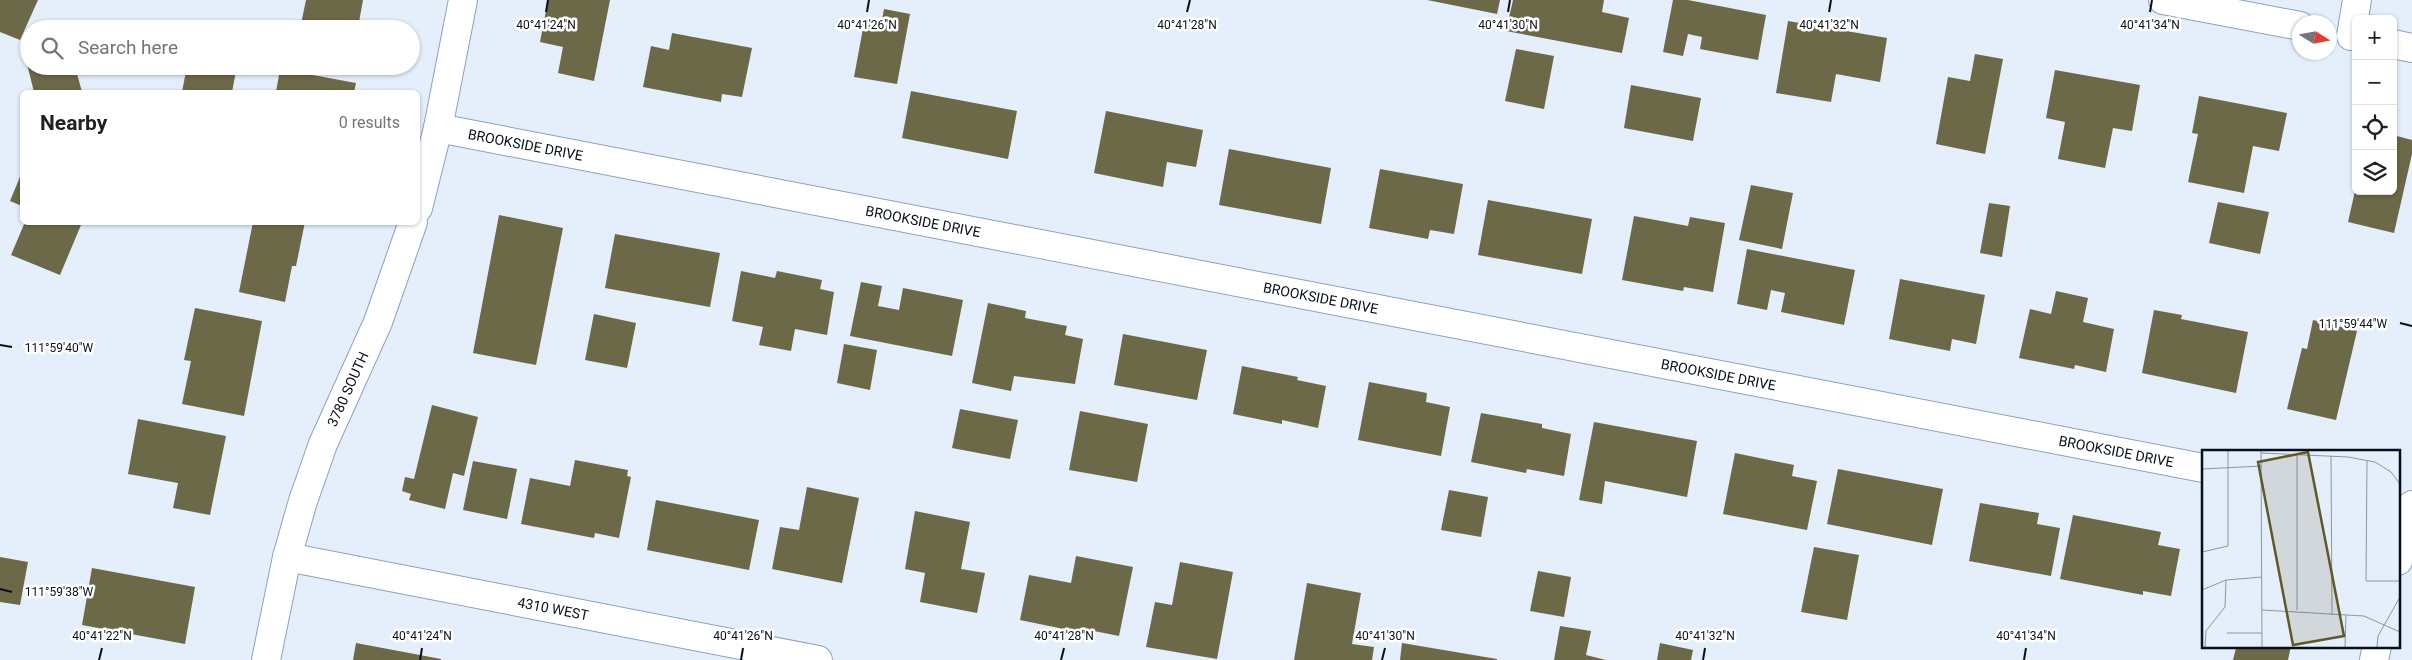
<!DOCTYPE html>
<html lang="en">
<head>
<meta charset="utf-8">
<style>
	:root { --surface:#fff; --page:#f2f2f2; --text:#202124; --muted:#757577; --line:#e0e0e0 }
	body { margin:0; font-family:Roboto,sans-serif; background:var(--page); color:var(--text) }
	.controls { position:absolute; right:15px; top:15px; display:grid; overflow:hidden; border-radius:8px; box-shadow:0 1px 4px #0004 }
	.controls button { width:45px; height:45px; display:grid; place-items:center; padding:0; border:0; border-bottom:1px solid var(--line); background:var(--surface); color:var(--text); font:25px sans-serif }
	.compass { position:absolute; left:2292px; top:15px; width:45px; height:45px; border-radius:50%; background:var(--surface); box-shadow:0 1px 4px #0004; rotate:101deg }
	.list { margin:0; padding:0; list-style:none }
	h2 { display:flex; justify-content:space-between; align-items:center; height:65px; margin:0; padding:0 20px; font-size:21px }
	h2 small { font-size:16px; font-weight:400; color:var(--muted) }
	.icon { flex:none; width:28px; height:28px; fill:none; stroke:currentColor; stroke-width:2; stroke-linecap:round; stroke-linejoin:round }
	.map { position:relative; flex:none; width:2412px; height:660px; overflow:hidden }
	.search { position:absolute; background:var(--surface); box-shadow:0 1px 4px #0004; left:20px; top:20px; width:400px; height:55px; display:flex; align-items:center; gap:12px; box-sizing:border-box; padding:0 18px; border-radius:28px; color:var(--muted); font-size:19px }
	.panel { position:absolute; background:var(--surface); box-shadow:0 1px 4px #0004; left:20px; top:90px; width:400px; height:135px; border-radius:8px }
	.map>svg:first-child { display:block }
	.building { fill:#6c6948 }
	.lines { fill:none; stroke-linecap:round; stroke-linejoin:round }
	.minor-casing { stroke:#8ca2bf; stroke-width:30 }
	.minor { stroke:#fff; stroke-width:28 }
	.ticks { fill:none; stroke:#070f19; stroke-width:2 }
	.labels { text-anchor:middle; stroke-width:5; stroke-linejoin:round; paint-order:stroke }
	.street-label { font-size:14px; fill:#070f19; stroke:#fff }
	.inset-road { fill:none; stroke:#8c95a1; stroke-width:1 }
	.view { fill:#5e5925; fill-opacity:0.15; stroke:#5e5925; stroke-width:2.5 }
	.inset-edge { fill:none; stroke:#070f19; stroke-width:2.5 }
	.ticks-label { font-size:12px; text-anchor:middle; fill:#070f19; stroke:#fff; stroke-width:5; stroke-linejoin:round; paint-order:stroke }
</style>
</head>
<body>
<div class="map">
<svg width="2412" height="660" viewBox="0 0 2412 660">
	<rect width="100%" height="100%" fill="#e5eefb"/>
	<path class="building" d="M0 0H38L20 40 0 32Z
		M306 0H363L359 22 351 21 350 29H300Z
		M548 0H610L594 81 558 73 563 47 540 42Z
		M1427 0H1500L1497 14Z
		M1513 0H1604L1602 12 1629 18 1622 53 1506 31Z
		M1673 0H1688L1766 15 1758 60 1700 49 1702 37 1688 34 1683 56 1663 52Z
		M884 9 910 14 897 84 854 77 864 23 881 26Z
		M1788 21 1887 38 1880 82 1836 74 1831 102 1776 93Z
		M672 33 752 48 742 97 722 94 721 102 643 87 651 46 669 50Z
		M1516 49 1554 56 1544 109 1505 101Z
		M1975 54 2003 59 1985 154 1936 144 1948 77 1970 81Z
		M27 64H29V66H75L82 92H34Z
		M187 66H237L232 92H182Z
		M280 69 356 83 354 92H276Z
		M2055 70 2140 85 2132 131 2113 128 2105 168 2058 159 2065 122 2046 118Z
		M1631 85 1701 98 1693 141 1624 128Z
		M911 91 1017 111 1008 159 902 138Z
		M2199 96 2287 113 2279 151 2253 146 2244 193 2188 182 2198 134 2192 133Z
		M1106 111 1203 130 1196 167 1167 162 1163 187 1094 173Z
		M2393 135 2412 140V154L2394 233 2348 222 2355 191H2393Z
		M1229 149 1331 168 1321 224 1219 205Z
		M1380 169 1463 184 1454 234 1430 230 1428 239 1369 228Z
		M22 172V206L10 201Z
		M1751 185 1793 193 1782 249 1739 240Z
		M1488 200 1592 219 1582 274 1478 255Z
		M2218 202 2269 212 2260 254 2209 243Z
		M1989 203 2010 206 2002 257 1980 253Z
		M499 215 563 228 536 365 473 353Z
		M1634 216 1688 226 1690 217 1725 223 1713 292 1684 287 1683 291 1622 280Z
		M25 222H76L81 225 60 275 11 255Z
		M253 222H305L296 266H292L285 302 239 292Z
		M615 234 720 253 710 307 605 288Z
		M1747 249 1855 270 1844 325 1781 312 1785 293 1771 290 1767 310 1737 304Z
		M741 271 775 278 777 271 822 280 820 289 834 292 827 335 795 329 791 351 759 345 763 327 732 321Z
		M1900 279 1985 295 1976 344 1952 339 1950 351 1889 339Z
		M861 282 882 286 878 306 899 310 903 288 963 300 952 356 850 336Z
		M2056 291 2088 298 2083 322 2114 329 2106 372 2075 365 2074 369 2019 358 2030 309 2051 314Z
		M988 303 1026 311 1025 318 1067 326 1065 335 1083 339 1075 384 1014 376 1011 391 972 383Z
		M195 308 262 321 244 416 182 404 191 361 184 360Z
		M2154 310 2182 315 2181 319 2248 332 2236 393 2142 373Z
		M594 314 636 323 627 368 585 360Z
		M2313 320 2357 331 2336 420 2287 409 2302 348 2307 349Z
		M1123 334 1207 350 1197 400 1114 385Z
		M844 344 877 350 870 390 837 383Z
		M1242 366 1298 377 1297 380 1326 386 1318 428 1282 420V424L1233 414Z
		M1369 382 1427 393 1426 402 1450 407 1441 456 1358 440Z
		M432 405 478 417 464 476 453 473 445 509 409 500 411 494 402 491 405 477 414 479Z
		M960 409 1018 420 1010 459 952 448Z
		M1080 411 1148 424 1137 482 1069 470Z
		M1481 413 1542 424V428L1571 434 1564 476 1527 469 1526 473 1471 462Z
		M138 419 226 436 210 515 173 508 178 483 128 474Z
		M1594 422 1697 441 1687 497 1605 481 1602 504 1579 500Z
		M1735 453 1794 465 1792 476 1817 481 1807 530 1723 514Z
		M575 460 628 470 627 476 631 477 619 538 595 533 594 538 521 524 530 478 570 486Z
		M473 461 517 469 507 519 463 510Z
		M1838 469 1943 489 1932 545 1827 524Z
		M807 487 859 498 842 583 772 569 780 527 799 530Z
		M1449 490 1488 497 1481 537 1441 530Z
		M656 500 759 520 749 570 647 550Z
		M1980 503 2039 513 2037 524 2060 528 2051 576 1969 561Z
		M915 511 970 522 961 569 985 573 977 613 920 602 925 573 905 569Z
		M2073 515 2161 532 2158 545 2180 549 2171 596 2143 591V595L2060 579Z
		M1814 547 1859 555 1847 620 1801 612Z
		M1076 556 1133 567 1119 636 1094 631 1093 635 1020 620 1029 575 1071 583Z
		M0 557 28 562 20 605 0 602Z
		M1180 562 1233 572 1217 659 1146 647 1155 602 1172 605Z
		M92 568 195 587 185 644 82 625Z
		M1538 571 1571 577 1564 617 1530 611Z
		M1307 583 1361 593 1352 644 1374 647 1372 660H1294Z
		M1560 626 1591 631 1586 655 1606 660H1554Z
		M356 643 441 659V660H353Z
		M1402 643 1497 659V660H1400Z
		M1660 643 1693 650 1691 660H1657Z
		M2241 646H2291L2288 660H2233L2236 648 2241 649Z"/>
	<g class="lines">
		<defs>
			<g id="minor">
				<path d="M2163 0 2300 26"/>
				<path d="M2351 36 2357 0"/>
				<path d="M2393 44 2412 48"/>
				<path id="s1" d="M438 128 2203 468"/>
				<path d="M418 208 438 128 463 0"/>
				<path id="s2" d="M287 557 818 660"/>
				<path d="M2398 561 2412 505"/>
				<path id="s3" d="M266 660 287 557 303 501 323 444 378 322 413 222"/>
				<path d="M2374 660 2377 646"/>
			</g>
		</defs>
		<use href="#minor" class="minor-casing"/>
		<use href="#minor" class="minor"/>
	</g>
	<path class="ticks" d="M546 12 548 0M867 12 869 0M1187 12 1190 0M1508 12 1510 0M1829 12 1831 0M2150 12 2152 0M2400 323 2412 326M0 345 12 347M0 589 12 592M99 660 102 648M420 660 422 648M741 660 743 648M1061 660 1064 648M1382 660 1385 648M1703 660 1705 648M2024 660 2026 648"/>
	<g class="labels">
		<g class="street-label">
			<text dy="5" stroke="none"><textPath href="#s1" startOffset="89">BROOKSIDE DRIVE</textPath></text>
			<text dy="5" stroke="none"><textPath href="#s1" startOffset="494">BROOKSIDE DRIVE</textPath></text>
			<text dy="5" stroke="none"><textPath href="#s1" startOffset="899">BROOKSIDE DRIVE</textPath></text>
			<text dy="5" stroke="none"><textPath href="#s1" startOffset="1304">BROOKSIDE DRIVE</textPath></text>
			<text dy="5" stroke="none"><textPath href="#s3" startOffset="284">3780 SOUTH</textPath></text>
			<text dy="5" stroke="none"><textPath href="#s1" startOffset="1709">BROOKSIDE DRIVE</textPath></text>
			<text dy="5" stroke="none"><textPath href="#s2" startOffset="271">4310 WEST</textPath></text>
		</g>
	</g>
	<g transform="translate(2202 450)">
		<rect width="198" height="198" fill="#e5eefb"/>
		<path class="inset-road" d="M59 0 60 197M59 3 146 7 173 12 189 22 198 34M95 5V160M129 6 130 165M165 11 164 131H198M0 19 60 16M0 102 26 96V0M0 140 24 130 60 127M60 160 162 166 198 182M25 183H60M3 197 4 181 23 157 24 130M143 197 144 165M175 197 176 186 198 147"/>
		<path class="view" d="M106 2 142 186 91 195 56 12Z"/>
		<rect width="198" height="198" class="inset-edge"/>
	</g>
	<g class="ticks-label">
		<text x="546" y="29">40°41'24"N</text>
		<text x="867" y="29">40°41'26"N</text>
		<text x="1187" y="29">40°41'28"N</text>
		<text x="1508" y="29">40°41'30"N</text>
		<text x="1829" y="29">40°41'32"N</text>
		<text x="2150" y="29">40°41'34"N</text>
		<text x="2353" y="328">111°59'44"W</text>
		<text x="59" y="352">111°59'40"W</text>
		<text x="59" y="596">111°59'38"W</text>
		<text x="102" y="640">40°41'22"N</text>
		<text x="422" y="640">40°41'24"N</text>
		<text x="743" y="640">40°41'26"N</text>
		<text x="1064" y="640">40°41'28"N</text>
		<text x="1385" y="640">40°41'30"N</text>
		<text x="1705" y="640">40°41'32"N</text>
		<text x="2026" y="640">40°41'34"N</text>
	</g>
</svg>
<div class="controls">
<button>+</button>
<button>−</button>
<button><svg class="icon" aria-label="locate" viewBox="0 0 24 24"><circle cx="12" cy="12" r="6"/><path d="M12 2v4M12 18v4M2 12h4M18 12h4"/></svg></button>
<button><svg class="icon" aria-label="layers" viewBox="0 0 24 24"><path d="M12 4l9 5-9 5-9-5zM3 14l9 5 9-5"/></svg></button>
</div>
<svg class="compass" viewBox="-18 -18 36 36"><path d="M0-13l5 13h-10z" fill="#e53935"/><path d="M0 13l5-13h-10z" fill="#757577"/></svg>
<div class="search"><svg class="icon" aria-label="search" viewBox="0 0 24 24"><circle cx="10" cy="10" r="6"/><path d="M15 15l6 6"/></svg>Search here</div>
<section class="panel">
<h2>Nearby<small>0 results</small></h2>
<ul class="list">
</ul>
</section>
</div>
</body>
</html>
